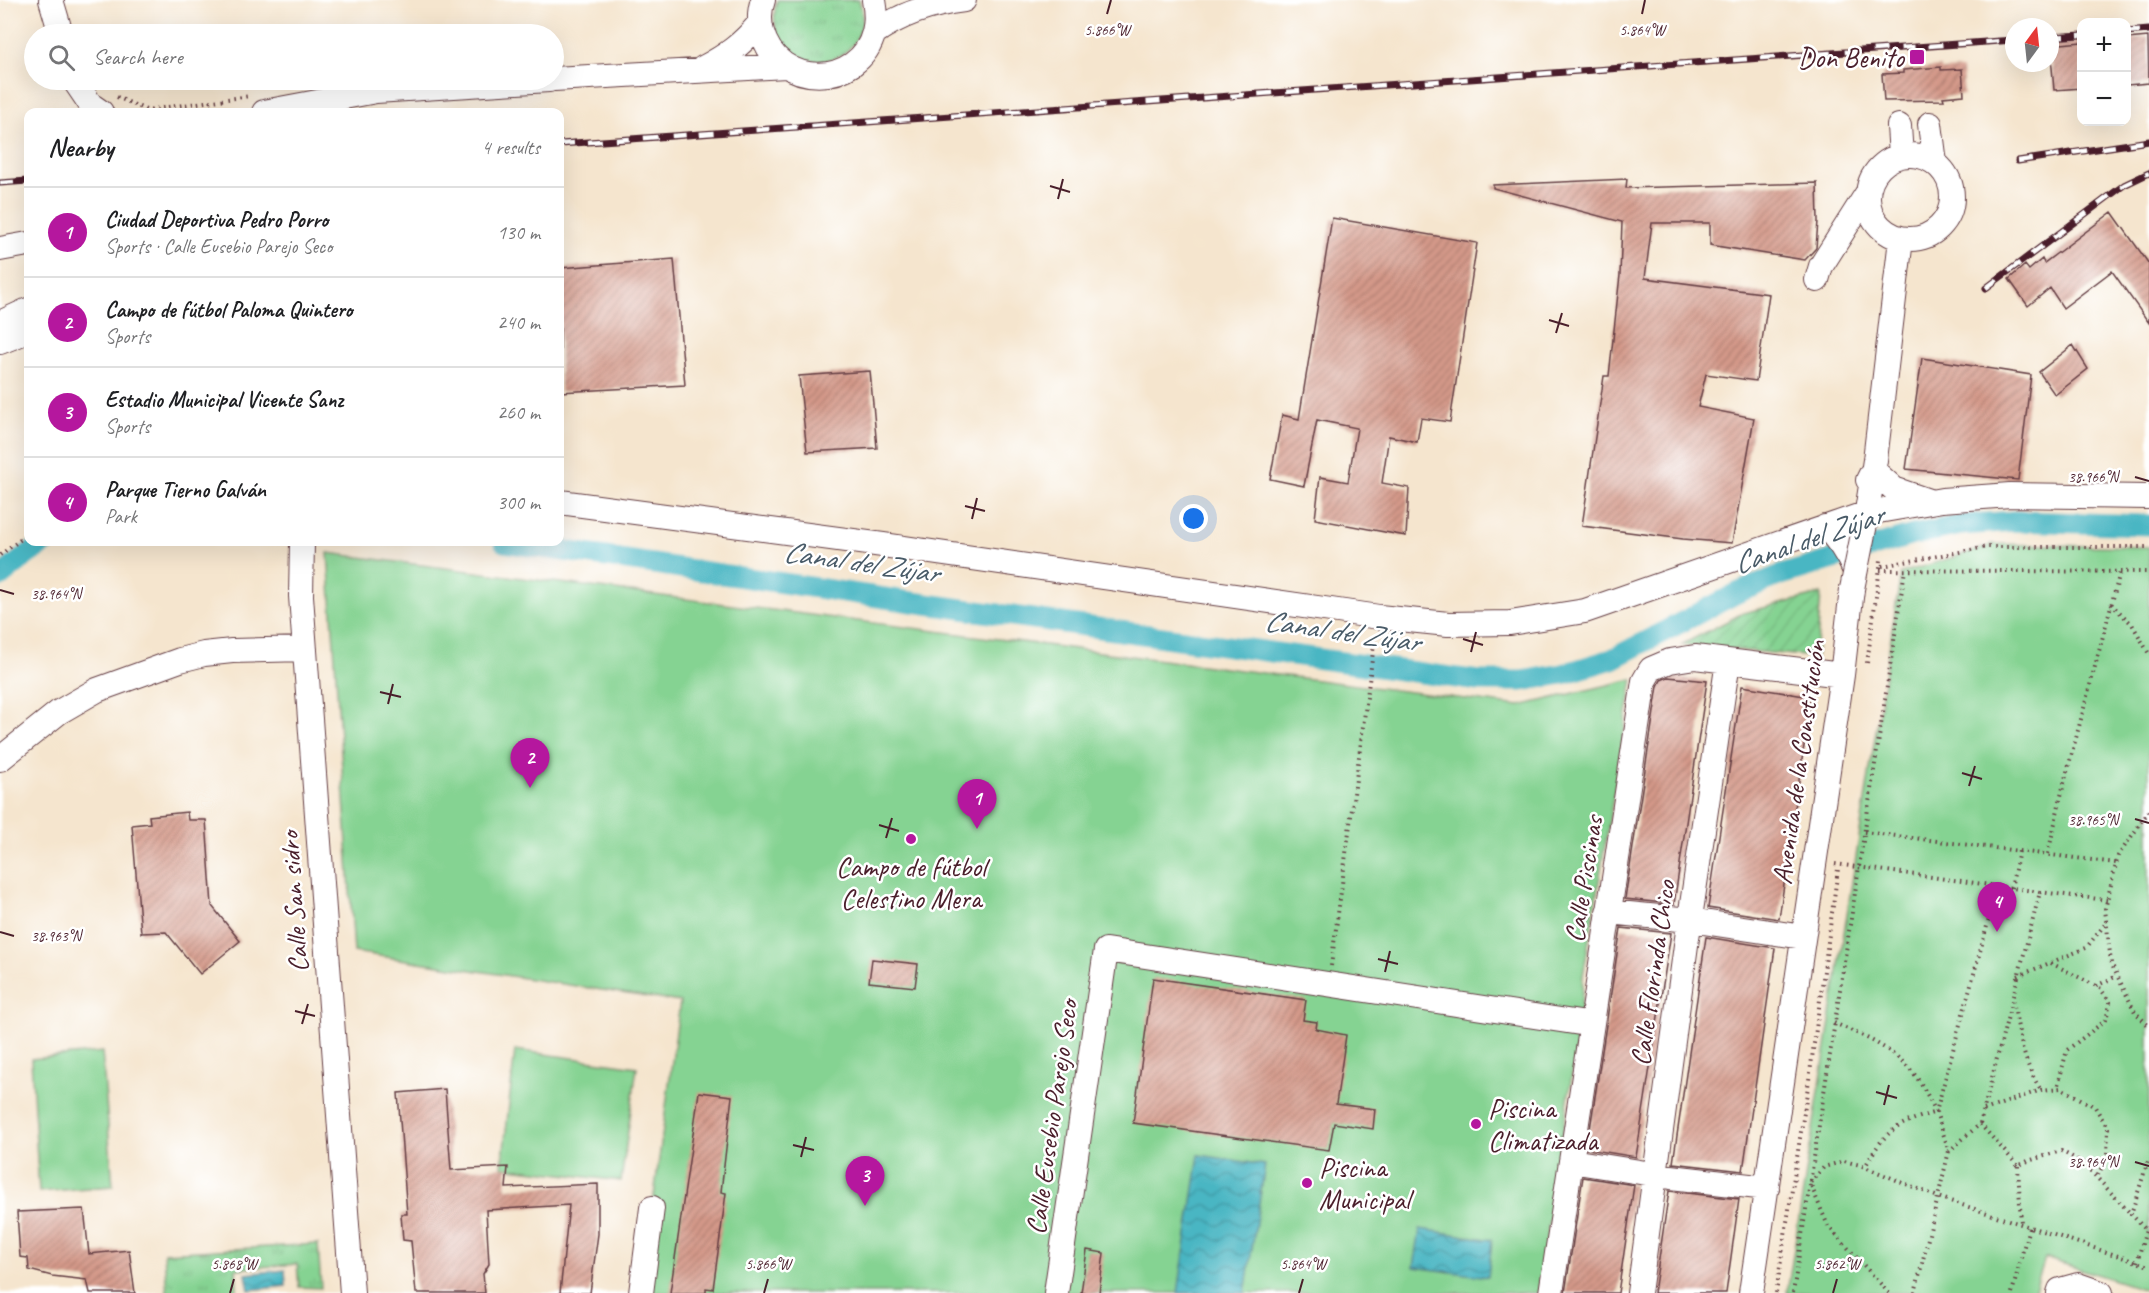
<!DOCTYPE html>
<html lang="en">
<head>
<meta charset="utf-8">
<style>
	:root { --surface:#fff; --page:#f6f6f6; --text:#202124; --muted:#757577; --line:#e0e0e0; --accent:#b5179e }
	body { margin:0; font-family:Caveat,sans-serif; background:var(--page); color:var(--text) }
	.controls { position:absolute; right:18px; top:18px; display:grid; overflow:hidden; border-radius:12px; box-shadow:0 6px 24px #0002 }
	.controls button { width:54px; height:54px; display:grid; place-items:center; padding:0; border:0; border-bottom:2px solid var(--line); background:var(--surface); color:var(--text); font:30px sans-serif }
	.compass { position:absolute; left:2005px; top:18px; width:54px; height:54px; border-radius:50%; background:var(--surface); box-shadow:0 6px 24px #0002; rotate:15deg }
	.you { position:absolute; left:1194px; top:519px; width:21px; height:21px; margin:-15px; border:4px solid #fff; border-radius:50%; background:#1a73e8; box-shadow:0 0 0 9px #1a73e833 }
	.badge { display:grid; place-items:center; width:39px; height:39px; border-radius:50%; background:var(--accent); color:#fff; font-size:20px; font-weight:700 }
	.pin { position:absolute; translate:-50% -50px; filter:drop-shadow(0 2px 3px #0008) }
	.pin::after { content:''; position:absolute; top:32px; width:21px; height:18px; background:inherit; clip-path:polygon(0 0,100% 0,50% 100%) }
	.list { margin:0; padding:0; list-style:none }
	h2 { display:flex; justify-content:space-between; align-items:center; height:78px; margin:0; padding:0 24px; font-size:26px }
	h2 small { font-size:20px; font-weight:400; color:var(--muted) }
	.list li { display:grid; grid-template-columns:39px 1fr auto; gap:18px; align-items:center; box-sizing:border-box; height:90px; padding:0 24px; border-top:2px solid var(--line) }
	.list b { display:block; font-size:22px; white-space:nowrap }
	.list p { margin:0; font-size:20px; white-space:nowrap; color:var(--muted) }
	.list em { font-size:20px; font-style:normal; color:var(--muted) }
	.icon { flex:none; width:33px; height:33px; fill:none; stroke:currentColor; stroke-width:2; stroke-linecap:round; stroke-linejoin:round }
	.map { position:relative; flex:none; width:2149px; height:1293px; overflow:hidden }
	.search { position:absolute; background:var(--surface); box-shadow:0 6px 24px #0002; left:24px; top:24px; width:540px; height:66px; display:flex; align-items:center; gap:15px; box-sizing:border-box; padding:0 21px; border-radius:33px; color:var(--muted); font-size:22px }
	.panel { position:absolute; background:var(--surface); box-shadow:0 6px 24px #0002; left:24px; top:108px; width:540px; height:438px; border-radius:12px }
	.map>svg:first-child { display:block }
	.grass { fill:url(#grass-tufts); stroke:#68795e; stroke-width:1.5 }
	.park { fill:#85d392; stroke:#68795e; stroke-width:1.5 }
	.garden { fill:url(#garden-furrows); stroke:#68795e; stroke-width:1.5 }
	.water { fill:url(#water-waves); stroke:#496a77; stroke-width:1.5 }
	.lines { fill:none; stroke-linecap:round; stroke-linejoin:round }
	.canal { stroke:#48b6c3; stroke-width:21 }
	.building { fill:url(#building-hatch) }
	.minor-casing { stroke:#643d43; stroke-width:26 }
	.path { stroke:#643d43; stroke-width:4; stroke-dasharray:1.5 4.5; stroke-linecap:butt }
	.minor { stroke:#fff; stroke-width:24 }
	.rail-casing { stroke:#4a1f2b; stroke-width:7 }
	.rail { stroke:#fff; stroke-width:4.5; stroke-dasharray:14; stroke-linecap:butt }
	.minor-bridge-casing { stroke:#643d43; stroke-width:26; stroke-linecap:butt }
	.minor-bridge { stroke:#fff; stroke-width:24 }
	.ticks { fill:none; stroke:#4a1f2b; stroke-width:2 }
	.poi-dot { fill:#b5179e; stroke:#fff; stroke-width:2 }
	.labels { text-anchor:middle; stroke-width:5; stroke-linejoin:round; paint-order:stroke }
	.poi-label { font-size:28px; fill:#4a1f2b; stroke:#fff; text-anchor:start }
	.street-label { font-size:28px; fill:#4a1f2b; stroke:#fff }
	.water-label { font-size:30px; font-style:italic; fill:#495b68; stroke:#fff }
	.ticks-label { font-size:15px; text-anchor:middle; fill:#4a1f2b; stroke:#fff; stroke-width:5; stroke-linejoin:round; paint-order:stroke }
</style>
</head>
<body>
<div class="map">
<svg width="2149" height="1293" viewBox="0 0 2149 1293">
	<defs>
		<pattern id="grass-tufts" width="24" height="20" patternUnits="userSpaceOnUse" patternTransform="scale(1.5)"><rect width="24" height="20" fill="#85d392"/><path d="M3 7l-1-3M5 7V3M7 7l1-3M15 17l-1-3M17 17v-4M19 17l1-3" fill="none" stroke="#74b57e"/></pattern>
		<pattern id="garden-furrows" width="10" height="10" patternUnits="userSpaceOnUse" patternTransform="scale(1.5)"><rect width="10" height="10" fill="#85d392"/><path d="M-1 1l2-2M0 10L10 0M9 11l2-2" fill="none" stroke="#74b57e"/></pattern>
		<pattern id="water-waves" width="16" height="10" patternUnits="userSpaceOnUse" patternTransform="scale(1.5)"><rect width="16" height="10" fill="#48b6c3"/><path d="M0 5q4-4 8 0t8 0" fill="none" stroke="#3e939f"/></pattern>
		<pattern id="building-hatch" width="6" height="6" patternUnits="userSpaceOnUse" patternTransform="scale(1.5)"><rect width="6" height="6" fill="#d49989"/><path d="M-1 1l2-2M0 6l6-6M5 7l2-2" fill="none" stroke="#ae7c70"/></pattern>
	</defs>
	<rect width="100%" height="100%" fill="#fff"/>
	<filter id="ink" filterUnits="userSpaceOnUse"><feTurbulence type="fractalNoise" baseFrequency=".0167" numOctaves="2"/><feDisplacementMap in="SourceGraphic" scale="12" xChannelSelector="R" yChannelSelector="G"/><feConvolveMatrix kernelMatrix="1 2 1 2 8 2 1 2 1" color-interpolation-filters="sRGB"/></filter>
	<filter id="wash" filterUnits="userSpaceOnUse"><feTurbulence type="fractalNoise" baseFrequency=".008" numOctaves="4" result="noise"/><feDisplacementMap in="SourceGraphic" scale="24" xChannelSelector="R" yChannelSelector="G"/><feGaussianBlur stdDeviation="1.35" result="paint"/><feColorMatrix in="noise" values="0 0 0 0 0 0 0 0 0 0 0 0 0 0 0 0 0 1.4 0 .05"/><feComposite in="paint" operator="in"/></filter>
	<g filter="url(#wash)">
		<rect width="100%" height="100%" fill="#f5e5ce"/>
		<path class="grass" d="M777 0H859C864 12 863 25 858 36 833 85 760 57 777 0Z
			M318 1244 321 1288 299 1287 297 1264 236 1269 237 1293H167L164 1253Z"/>
		<path class="park" d="M1991 544 2149 547V1291L2045 1258 2034 1293H1787L1901 573 1987 547Z
			M328 553 1520 706 1633 679 1583 976 1580 1023 1538 1293H641L680 1002 354 952Z
			M515 1050 637 1067 621 1181 502 1167Z
			M102 1052 113 1186 39 1192 31 1059Z"/>
		<path class="garden" d="M1821 594 1816 657 1681 645 1743 613Z"/>
		<path class="water" d="M1199 1155 1265 1165 1245 1293H1178Z
			M1420 1229 1492 1240 1488 1277 1414 1267Z
			M285 1270 286 1286 249 1290 246 1274Z"/>
		<g class="lines">
			<path class="canal" d="M504 542 905 601 1479 681H1522L1563 674 1612 659 1737 593 1778 576 1913 535 1961 525 2015 521 2149 525
				M0 577 27 555 47 542"/>
		</g>
		<g id="blocks">
			<path class="building" d="M2148 37 2149 83 2127 85V39Z
				M2082 42V88L2054 90 2050 45Z
				M1941 67V70L1962 69 1964 95 1943 97 1944 100 1884 101 1882 74 1903 73V70Z
				M1627 179 1626 188 1817 183 1818 221 1816 248 1805 260 1710 245V223H1652L1645 278 1769 294 1756 381 1706 374 1698 407 1754 418 1732 543 1683 539 1582 526 1604 376H1609L1620 275 1622 222 1493 188V185Z
				M2112 212 2149 264V323L2112 271 2063 308 2050 288 2028 306 2009 279 2025 265 2029 270 2042 259 2044 263Z
				M1332 218 1477 243 1450 422 1421 418 1417 442 1389 436 1382 483 1409 488 1406 536 1315 519 1320 477 1348 482 1357 428 1317 420 1304 486 1270 479 1282 415 1299 419Z
				M674 259 685 385 560 392V268Z
				M2073 345 2088 369 2055 395 2039 372Z
				M1922 358 2031 375 2018 480 1906 469Z
				M870 371 877 448 807 452 799 376Z
				M1668 677 1707 681 1674 904 1625 899 1658 686 1661 680Z
				M1742 686 1811 697 1779 919 1708 908Z
				M187 812 188 820H206L212 906 240 941 200 974 166 932 141 933 132 825 150 823 149 816Z
				M1621 928 1671 933 1636 1157 1587 1149Z
				M1706 937 1775 948 1743 1171 1673 1163Z
				M872 959 918 964 915 987 869 982Z
				M1153 978 1306 1000 1303 1020 1317 1022 1316 1029 1346 1035 1336 1104 1375 1109 1373 1129 1334 1123 1329 1150 1133 1123Z
				M445 1089 451 1170 508 1167 506 1188 598 1184V1234L590 1293H560L569 1205 486 1210 489 1264 483 1274 485 1293H416L411 1241 403 1240 401 1214H407L398 1093Z
				M699 1092 732 1096 721 1192 726 1193 713 1289 706 1288V1293H670Z
				M1583 1177 1634 1185 1618 1293H1565Z
				M1669 1191 1739 1199 1726 1293H1654Z
				M84 1209 89 1254 129 1250 135 1293H90L87 1280 52 1276 29 1270 28 1258 20 1257 17 1212Z
				M1087 1250 1104 1253 1099 1293H1081Z"/>
		</g>
	</g>
	<g filter="url(#ink)">
		<use href="#blocks" fill-opacity="0" stroke="#643d43" stroke-width="1.5"/>
		<g class="lines">
			<defs>
				<path id="minor" d="M51 0 61 34
					M763 0C759 11 759 21 762 32 777 89 860 89 874 32 877 21 876 11 874 0
					M874 33C901 14 932 4 964 0
					M703 68C728 55 742 44 760 23
					M554 79 786 66
					M74 80 91 105 101 112
					M264 112 376 91 549 80
					M1930 124 1935 163
					M1899 126 1901 156
					M1868 197a42 42 0 1 1 84 0a42 42 0 1 1-84 0Z
					M0 249 28 244
					M1817 280 1821 266 1868 192
					M0 323 28 310
					M0 342 28 331
					M1868 480 1873 470 1894 489 1929 501
					M560 502 883 545 1379 617 1448 624 1510 623 1585 611 1867 513 1942 500 2010 495 2149 497
					M1865 524 1875 460 1901 239
					M1825 527C1839 540 1847 553 1855 571
					M302 542 301 596 352 1293
					M0 759 59 712 97 690 180 660 204 654 232 651 305 649
					M1608 912 1690 920 1803 937
					M1571 1161 1671 1177 1767 1188
					M641 1293 652 1208
					M1056 1293 1106 950 1580 1023
					M1551 1293 1644 681 1651 669 1670 661 1695 657 1842 675
					M1639 1293 1686 945 1728 661
					M1751 1293 1842 675 1852 589
					M2059 1293 2060 1290 2078 1285 2101 1293"/>
			</defs>
			<use href="#minor" class="minor-casing"/>
			<path class="path" d="M117 97 146 110 250 96
				M0 555 28 534
				M1882 566 1987 547H2149
				M1880 570 2149 572
				M2111 604 2132 624 2149 654
				M1867 663 1881 560
				M2149 811 2118 856 2105 909 2111 963 2135 1012 2149 1026
				M1864 832 2116 863
				M2048 854 2063 787 2120 572
				M1835 864 1998 886
				M2011 888 2019 851
				M2040 892 2107 900
				M2051 963 2100 988 2110 1002 2106 1020 2067 1050 2057 1089
				M1331 966 1375 637
				M2018 976 2086 948 2106 923
				M2096 986 2117 976
				M2013 1001C2019 1032 2023 1064 2041 1090
				M1834 1023C1859 1034 1886 1045 1906 1065 1919 1077 1928 1096 1936 1112 1896 1124 1885 1130 1865 1167
				M1984 1110 2041 1090 2061 1088 2095 1107 2108 1128 2107 1157 2097 1177
				M1980 1124 2018 1166 2028 1161 2061 1151 2083 1163 2131 1214
				M2018 1166 2021 1224
				M2137 1262 2146 1230 2131 1214 2149 1158
				M1776 1293 1809 1080 1838 869
				M1793 1293 1905 570
				M1889 1293 1828 1226 1810 1183 1824 1167 1844 1161 1860 1165 1938 1197 2149 1266
				M1915 1293 1949 1151 1936 1112 1998 886 2040 892 1980 1124 1949 1151
				M2012 1293 2029 1227"/>
			<use href="#minor" class="minor"/>
			<defs>
				<path id="rail" d="M2126 32 2149 30
					M2050 37 2082 35
					M560 144 2014 40
					M2018 161 2149 141
					M0 183 28 181
					M1986 288 2124 185 2149 173"/>
			</defs>
			<use href="#rail" class="rail-casing"/>
			<use href="#rail" class="rail"/>
			<defs>
				<path id="minor-bridge" d="M1852 589 1865 524"/>
			</defs>
			<use href="#minor-bridge" class="minor-bridge-casing"/>
			<use href="#minor-bridge" class="minor-bridge"/>
		</g>
	</g>
	<path class="ticks" d="M1107 14 1111 0M1642 14 1645 0M1050 186 1070 192M1058 199 1063 179M1549 320 1569 326M1556 333 1562 313M2135 477 2149 481M965 506 985 511M972 519 977 498M0 590 14 594M1463 639 1483 645M1471 652 1476 632M380 692 401 697M388 704 393 684M1962 773 1982 779M1969 786 1975 766M2135 819 2149 823M879 825 899 831M886 838 892 818M0 932 14 936M1378 959 1398 964M1385 972 1390 951M295 1011 315 1016M302 1024 308 1004M1876 1092 1897 1098M1884 1105 1889 1085M793 1145 814 1150M801 1157 806 1137M2135 1162 2149 1166M230 1293 234 1279M764 1293 768 1279M1299 1293 1303 1279M1833 1293 1837 1279"/>
	<g class="poi-dot">
		<rect x="1909" y="49" width="16" height="16" rx="3"/>
		<circle cx="911" cy="839" r="6"/>
		<circle cx="1476" cy="1124" r="6"/>
		<circle cx="1307" cy="1183" r="6"/>
	</g>
	<g class="labels">
		<g class="poi-label">
			<text x="1904" y="67" text-anchor="end">Don Benito</text>
			<text x="911" y="876" text-anchor="middle">Campo de fútbol<tspan x="911" dy="32">Celestino Mera</tspan></text>
			<text x="1488" y="1118">Piscina<tspan x="1488" dy="32">Climatizada</tspan></text>
			<text x="1319" y="1177">Piscina<tspan x="1319" dy="32">Municipal</tspan></text>
		</g>
		<g class="street-label">
			<text transform="translate(1798 762) rotate(-82)" y="10">Avenida de la Constitución</text>
			<text transform="translate(1583 879) rotate(-81)" y="10">Calle Piscinas</text>
			<text transform="translate(293 902) rotate(-94)" y="10">Calle San sidro</text>
			<text transform="translate(1652 973) rotate(-82)" y="10">Calle Florinda Chico</text>
			<text transform="translate(1051 1117) rotate(-82)" y="10">Calle Eusebio Parejo Seco</text>
		</g>
		<g class="water-label">
			<text transform="translate(1808 539) rotate(-19)" y="10">Canal del Zújar</text>
			<text transform="translate(861 562) rotate(8)" y="10">Canal del Zújar</text>
			<text transform="translate(1342 631) rotate(8)" y="10">Canal del Zújar</text>
		</g>
	</g>
	<g class="ticks-label">
		<text x="1107" y="35">5.866°W</text>
		<text x="1642" y="35">5.864°W</text>
		<text x="2093" y="482">38.966°N</text>
		<text x="56" y="599">38.964°N</text>
		<text x="2093" y="825">38.965°N</text>
		<text x="56" y="941">38.963°N</text>
		<text x="2093" y="1167">38.964°N</text>
		<text x="234" y="1269">5.868°W</text>
		<text x="768" y="1269">5.866°W</text>
		<text x="1303" y="1269">5.864°W</text>
		<text x="1837" y="1269">5.862°W</text>
	</g>
</svg>
<div class="controls">
<button>+</button>
<button>−</button>
</div>
<svg class="compass" viewBox="-18 -18 36 36"><path d="M0-13l5 13h-10z" fill="#e53935"/><path d="M0 13l5-13h-10z" fill="#757577"/></svg>
<div class="you"></div>
<div class="pin badge" style="left:977px;top:829px">1</div>
<div class="pin badge" style="left:530px;top:788px">2</div>
<div class="pin badge" style="left:865px;top:1206px">3</div>
<div class="pin badge" style="left:1997px;top:932px">4</div>
<div class="search"><svg class="icon" aria-label="search" viewBox="0 0 24 24"><circle cx="10" cy="10" r="6"/><path d="M15 15l6 6"/></svg>Search here</div>
<section class="panel">
<h2>Nearby<small>4 results</small></h2>
<ul class="list">
<li><span class="badge">1</span><div><b>Ciudad Deportiva Pedro Porro</b><p>Sports · Calle Eusebio Parejo Seco</p></div><em>130 m</em></li>
<li><span class="badge">2</span><div><b>Campo de fútbol Paloma Quintero</b><p>Sports</p></div><em>240 m</em></li>
<li><span class="badge">3</span><div><b>Estadio Municipal Vicente Sanz</b><p>Sports</p></div><em>260 m</em></li>
<li><span class="badge">4</span><div><b>Parque Tierno Galván</b><p>Park</p></div><em>300 m</em></li>
</ul>
</section>
</div>
</body>
</html>
